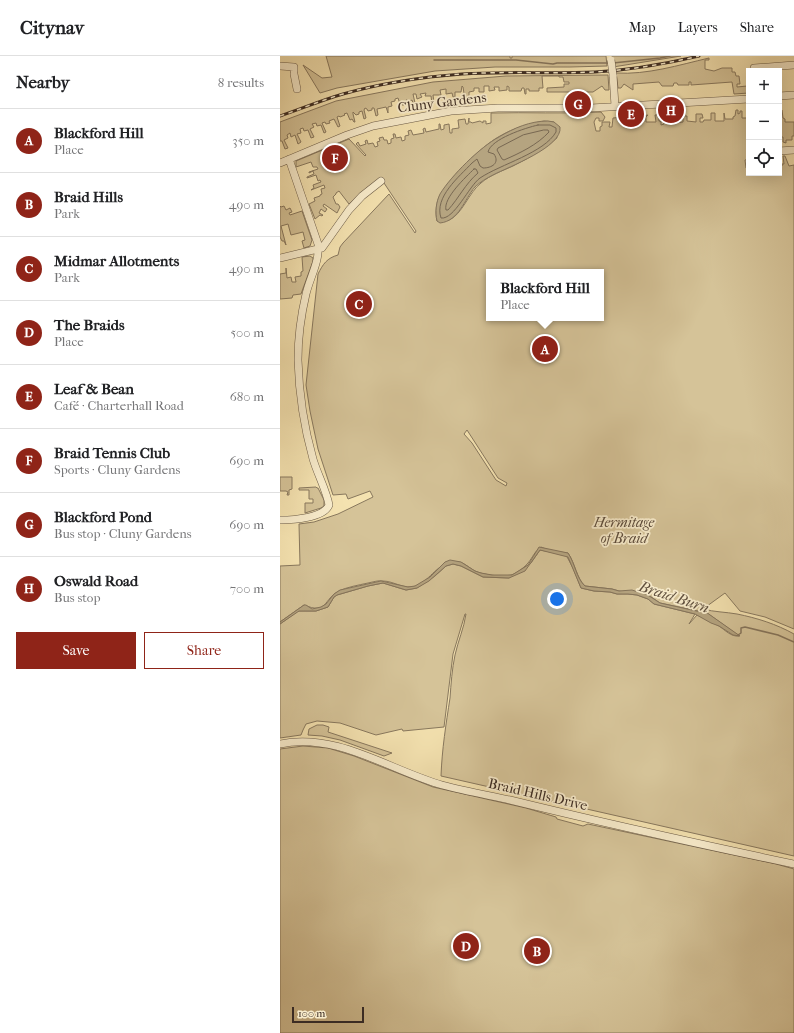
<!DOCTYPE html>
<html lang="en">
<head>
<meta charset="utf-8">
<style>
	:root { --surface:#fff; --page:#f6f6f6; --text:#202124; --muted:#757577; --line:#e0e0e0; --accent:#8f2418 }
	body { margin:0; font-family:"IM FELL French Canon",serif; background:var(--page); color:var(--text) }
	.controls { position:absolute; right:12px; top:12px; display:grid; overflow:hidden; border-radius:0px; box-shadow:0 4px 16px #0002 }
	.controls button { width:36px; height:36px; display:grid; place-items:center; padding:0; border:0; border-bottom:1px solid var(--line); background:var(--surface); color:var(--text); font:20px sans-serif }
	.scale { position:absolute; left:12px; bottom:10px; width:72px; box-sizing:border-box; padding-left:4px; border:2px solid #3c2c23; border-top:0; font-size:11px; line-height:14px; white-space:nowrap; color:#3c2c23; -webkit-text-stroke:3px #f8eccc; paint-order:stroke }
	.you { position:absolute; left:277px; top:543px; width:14px; height:14px; margin:-10px; border:3px solid #fff; border-radius:50%; background:#1a73e8; box-shadow:0 0 0 6px #1a73e833 }
	.badge { display:grid; place-items:center; width:26px; height:26px; border-radius:50%; background:var(--accent); color:#fff; font-size:13px; font-weight:700 }
	.pin { position:absolute; translate:-50% -50%; border:2px solid #fff; box-shadow:0 1px 4px #0006 }
	.popup { position:absolute; left:206px; top:213px; width:118px; height:52px; box-sizing:border-box; display:grid; place-content:center; border-radius:0px; background:var(--surface); filter:drop-shadow(0 1px 3px #0005); font-size:13px; white-space:nowrap; color:var(--muted) }
	.popup b { font-size:15px; color:var(--text) }
	.popup::after { content:''; position:absolute; left:50%; top:100%; margin-left:-8px; border:8px solid transparent; border-top-color:var(--surface) }
	.list { margin:0; padding:0; list-style:none }
	h2 { display:flex; justify-content:space-between; align-items:center; height:52px; margin:0; padding:0 16px; font-size:17px }
	h2 small { font-size:13px; font-weight:400; color:var(--muted) }
	.list li { display:grid; grid-template-columns:26px 1fr auto; gap:12px; align-items:center; box-sizing:border-box; height:64px; padding:0 16px; border-top:1px solid var(--line) }
	.list b { display:block; font-size:15px; white-space:nowrap }
	.list p { margin:0; font-size:13px; white-space:nowrap; color:var(--muted) }
	.list em { font-size:13px; font-style:normal; color:var(--muted) }
	.actions { display:flex; gap:8px; padding:12px 16px }
	.actions a { flex:1; padding:9px 0; border:1px solid var(--accent); border-radius:0px; text-align:center; font-size:14px; color:var(--accent) }
	.actions .main { background:var(--accent); color:#fff }
	.icon { flex:none; width:22px; height:22px; fill:none; stroke:currentColor; stroke-width:2; stroke-linecap:round; stroke-linejoin:round }
	.map { position:relative; flex:none; width:514px; height:977px; overflow:hidden }
	header { display:flex; align-items:center; gap:24px; box-sizing:border-box; height:56px; padding:0 20px; background:var(--surface); border-bottom:1px solid var(--line) }
	header strong { font-size:19px }
	nav { display:flex; gap:22px; margin-inline-start:auto; font-size:14px }
	main { display:flex }
	aside { flex:1; background:var(--surface) }
	.map>svg:first-child { display:block }
	.green { fill:#d5c398; stroke:#88785e; fill-rule:evenodd }
	.water { fill:#b5a480; stroke:#85745b }
	.lines { fill:none; stroke-linecap:round; stroke-linejoin:round }
	.shore { stroke:#786852; stroke-width:1 }
	.stream { stroke:#85745b; stroke-width:1.5 }
	.minor-casing { stroke:#6a5a46; stroke-width:8 }
	.minor { stroke:#f8eccc; stroke-width:7 }
	.rail-casing { stroke:#3c2c23; stroke-width:3 }
	.rail { stroke:#f8eccc; stroke-width:1.5; stroke-dasharray:4.5; stroke-linecap:butt }
	.minor-bridge-casing { stroke:#6a5a46; stroke-width:8; stroke-linecap:butt }
	.minor-bridge { stroke:#f8eccc; stroke-width:7 }
	.labels { text-anchor:middle; stroke-width:3.5; stroke-linejoin:round; paint-order:stroke }
	.street-label { font-size:14px; fill:#3c2c23; stroke:#f8eccc }
	.park-label { font-size:14px; font-style:italic; fill:#5b4a3a; stroke:#f8eccc }
	.water-label { font-size:15px; font-style:italic; fill:#60503f; stroke:#f8eccc }
</style>
</head>
<body>
<header>
<strong>Citynav</strong>
<nav><a>Map</a><a>Layers</a><a>Share</a></nav>
</header>
<main>
<aside>
<h2>Nearby<small>8 results</small></h2>
<ul class="list">
<li><span class="badge">A</span><div><b>Blackford Hill</b><p>Place</p></div><em>350 m</em></li>
<li><span class="badge">B</span><div><b>Braid Hills</b><p>Park</p></div><em>490 m</em></li>
<li><span class="badge">C</span><div><b>Midmar Allotments</b><p>Park</p></div><em>490 m</em></li>
<li><span class="badge">D</span><div><b>The Braids</b><p>Place</p></div><em>500 m</em></li>
<li><span class="badge">E</span><div><b>Leaf &amp; Bean</b><p>Café · Charterhall Road</p></div><em>680 m</em></li>
<li><span class="badge">F</span><div><b>Braid Tennis Club</b><p>Sports · Cluny Gardens</p></div><em>690 m</em></li>
<li><span class="badge">G</span><div><b>Blackford Pond</b><p>Bus stop · Cluny Gardens</p></div><em>690 m</em></li>
<li><span class="badge">H</span><div><b>Oswald Road</b><p>Bus stop</p></div><em>700 m</em></li>
</ul>
<div class="actions"><a class="main">Save</a><a>Share</a></div>
</aside>
<div class="map">
<svg width="514" height="977" viewBox="0 0 514 977">
	<rect width="100%" height="100%" fill="#f4e2b0"/>
	<filter id="stains"><feTurbulence type="fractalNoise" baseFrequency=".005" numOctaves="4"/><feColorMatrix values="0 0 0 0 .2 0 0 0 0 .09 0 0 0 0 .02 0 0 0 .5 -.17"/></filter>
	<radialGradient id="worn" r=".72"><stop offset=".6" stop-color="#630" stop-opacity="0"/><stop offset="1" stop-color="#630" stop-opacity=".3"/></radialGradient>
	<path class="green" d="M46 0H230V2H232V0H326L327 10 290 11H215L155 15 57 32 40 37 23 9 42 22 52 21Z
		M332 0H401L333 11Z
		M429 2V4H425V13L434 15 442 12H452V16H455L456 20H459L460 28H457V31L467 30 469 26V37L454 38 452 26 411 29V26H409V29H398L397 27H394L393 30H382L379 26 353 28V34L344 28 341 32H338L336 17C367 19 399 9 429 2Z
		M328 19 329 34H325L322 30 313 36H267V32L284 31V28H289V26H284L283 21H279V20H262L263 32H259V35H249V33H246V38H245L244 32H242L241 35H229V31L227 30V34L219 35V31H214L215 34 209 35V30H204V36H199V32H194V35L189 36V44H185L183 31 182 30 181 36H175V41H173L172 37 166 38V33L160 34 161 39H153L154 47 152 48 151 40H145L146 37 140 38 142 41 137 43 136 38H133L135 47H133L132 44 128 46 127 44H126V46H123L124 49H122V48H120L118 42 115 43V45L111 46 112 50 108 51V57L106 51 97 53 98 59 96 60 94 52H92V54L88 55 87 53 85 52 84 54 86 62 84 63 82 55 79 56V58L76 59 73 56V58L75 66H74L72 63 70 64 67 57 64 58 65 59 60 61 59 60 57 61 60 70 58 71 54 63 49 65 50 67 46 68 45 66 42 67 46 76 44 77 41 69 37 70 36 67 32 68 34 71 30 73 34 81 31 82 28 74 24 75 23 72 20 73 21 77 17 78 21 86 18 88 15 79 11 81 10 77 7 79 8 82 4 84 8 92 5 93 2 85H0V66L56 45 153 26 226 20Z
		M456 54H458V58L460 57V55H462V62H469V103L465 104 466 112H469V117H499V111L502 110V108H504L503 100H505L509 110 514 109V573L485 561 460 555 445 537 423 553C434 556 446 556 457 558 477 562 496 568 514 578V800L161 720C162 693 166 668 170 642 171 628 172 613 175 599 178 585 184 572 186 558H185L173 598 164 671 123 675 122 673 96 679 60 667 37 665 26 668 23 674 21 679 0 682V568L18 555H36L48 551 54 541 57 539 88 530 103 527 126 534 137 532 155 520 166 510 173 508 181 510 203 521 229 522 251 507 260 494 286 499 293 512 301 532 314 535 330 536 337 538H348L357 539 368 543 374 548 415 558 409 568 417 559C424 562 432 566 439 570 445 574 451 581 459 580L423 554 421 556V554L418 555 380 547 370 540 339 535 332 533 305 530C297 523 295 507 288 497L271 495 261 491C254 496 253 501 248 507 245 511 238 516 234 518 226 522 203 519 195 515 189 512 183 505 176 506 157 506 152 523 136 530 124 534 114 525 103 525 99 524 93 526 88 527 79 529 67 531 59 535 43 543 48 559 24 549L0 566V510L20 509 19 468 34 466 58 458 93 441 90 435 68 443 66 438 53 439 38 393 30 355 26 329 38 218C43 208 47 202 58 199L60 191 63 187 109 138 135 177 136 175 102 124 89 130 69 148 59 135 56 137V138L53 141 56 148H58L60 151 57 157 44 148 43 150 47 153 45 156 41 153 39 157 43 159 42 160 40 159 35 163 29 148 35 145 34 142 40 140V139L42 138 41 133 45 132 44 129 31 134 34 132 33 129 41 126 40 124 38 125 36 119 27 122V121L34 118 33 115 29 117V116L38 113 37 111H33L31 106 16 111V105L69 83 85 100 86 99 76 88 78 86 80 90 86 88 85 85 87 84 88 88 93 87 95 91 98 90 97 86 100 85 99 82 103 81 104 84H107L108 88 111 87V83L114 82 113 78H115L116 82 121 81 122 85 125 84V80L129 79 128 75 131 74 133 79 144 77 143 73 145 72 146 76 159 73V68H160L161 74 164 73V69L169 68 170 77H172V73L179 72 178 64 185 63 186 68H188L189 62V66H191L192 67 200 65 203 67V65H206V68L211 67V57C247 56 284 58 321 56L325 61 323 65H319V62H316L314 66 316 75H320V71L322 70V66H330L329 71H332L333 62 344 61 348 57H361L362 60 368 59 366 61V66H376L375 59 383 58V61H379V65H381V69L384 68V66H391V59H392V61H393L394 67 403 66V60H407V65L416 66V58H422L423 62H420V66H423L424 64H431V57H435V65H444V57L445 63H453V61L455 60ZM264 65 274 66 277 82C264 93 249 102 233 110 222 115 210 119 201 127 189 136 182 159 169 164 166 165 160 165 157 165 155 157 156 145 161 138 170 121 203 89 220 80 234 72 248 68 264 65ZM209 216H321V262H209ZM187 374 218 422 227 427 226 430 216 424 192 387 184 378Z
		M499 54H502L503 62 505 63V66H514V80H512V84H506V87L503 86V81H499Z
		M0 150 1 151 4 150 6 154 10 152 12 156 9 157 10 159 22 155 32 184 30 190 24 192 22 185 25 184 23 176 11 179 8 168 1 170 6 189 4 185H2L0 181Z
		M30 200 33 202V205L21 238 13 239 12 242 0 243V218L6 217V212L7 222 11 221 12 226H16L15 221 21 220V216L23 215 22 201Z
		M0 421H12V433L9 434V439H7L8 436 6 435H0Z
		M36 431 37 432H38L44 444V450L41 452 25 457V447H33V443H29V434H19V432Z
		M37 669H43L49 671 48 676 112 697 104 700 60 684 42 680 28 679 29 673Z
		M23 690 48 692 74 700 153 731 246 752 276 761 277 763 303 770 308 768 496 808 514 813V977H0V693Z"/>
	<path class="water" d="M268 65 274 66 280 71C283 91 228 111 213 119 207 122 200 126 195 131 184 144 179 165 160 167L157 165C155 156 156 146 160 138 171 120 200 91 219 81 234 72 250 65 268 65Z
		M259 491 288 497C295 507 296 522 305 530L332 533 339 535 352 534 358 536 366 538 380 547 421 556 423 554 460 580 453 579 439 570 431 567 415 558 374 548 368 543 357 539 348 538H337L330 536 314 535 301 532 288 501 260 494 245 515 229 522 203 521 181 510 173 508 166 510 149 525 137 532 126 534 103 527 88 530 57 539 54 541 48 551 36 555H19L0 568V566L24 549H26L32 553 41 551 46 548 54 538 60 534 101 525 128 531 135 530 150 521 165 506 170 504 181 506 195 515 201 517 212 519H232L248 509Z"/>
	<g class="lines">
		<path class="shore" d="M258 69H270L276 72V76C264 97 221 108 200 122 189 130 174 164 161 162 154 141 179 121 192 107L197 103 200 110 203 112C212 112 220 107 214 98L208 96C211 83 245 72 258 69Z
			M264 74H268L269 76C257 89 240 97 224 104L222 103 217 94 218 92 243 79Z
			M194 113H196L198 117C185 128 179 142 168 154H166C163 142 186 121 194 113Z"/>
		<path class="stream" d="M154 4H236L273 8 277 7H330
			M333 7 380 2 390 0
			M458 579 461 577V572L465 571 498 579 514 586"/>
		<defs>
			<path id="minor" d="M0 10 14 11V15
				M474 12 514 9
				M14 18 17 33
				M333 19 335 50
				M499 40 514 39
				M499 95 514 94
				M0 107 67 79 93 70 171 55 218 52H311L469 43
				M0 202 42 192 69 154 82 140 101 125
				M0 464C13 464 44 462 49 449 47 436 37 417 33 403 24 371 19 338 18 304 18 282 21 259 26 238 30 221 40 205 38 188L9 103
				M0 688C57 676 109 714 162 729 185 735 207 739 230 744 324 767 419 788 514 808"/>
		</defs>
		<use href="#minor" class="minor-casing"/>
		<use href="#minor" class="minor"/>
		<defs>
			<path id="rail" d="M0 60C21 53 42 44 63 38 102 27 142 21 182 18 226 15 270 18 315 16 350 14 385 8 419 0"/>
		</defs>
		<use href="#rail" class="rail-casing"/>
		<use href="#rail" class="rail"/>
		<defs>
			<path id="minor-bridge" d="M331 4 333 19"/>
		</defs>
		<use href="#minor-bridge" class="minor-bridge-casing"/>
		<use href="#minor-bridge" class="minor-bridge"/>
	</g>
	<g class="labels">
		<g class="street-label">
			<text transform="translate(162 46) rotate(-7)" y="5">Cluny Gardens</text>
			<text transform="translate(258 738) rotate(13)" y="5">Braid Hills Drive</text>
		</g>
		<g class="park-label">
			<text x="344" y="471">Hermitage<tspan x="344" dy="16">of Braid</tspan></text>
		</g>
		<g class="water-label">
			<text transform="translate(394 541) rotate(18)" y="5">Braid Burn</text>
		</g>
	</g>
	<rect width="100%" height="100%" filter="url(#stains)"/>
	<rect width="100%" height="100%" fill="url(#worn)"/>
</svg>
<div class="controls">
<button>+</button>
<button>−</button>
<button><svg class="icon" aria-label="locate" viewBox="0 0 24 24"><circle cx="12" cy="12" r="6"/><path d="M12 2v4M12 18v4M2 12h4M18 12h4"/></svg></button>
</div>
<div class="scale">100 m</div>
<div class="you"></div>
<div class="pin badge" style="left:265px;top:293px">A</div>
<div class="popup"><b>Blackford Hill</b>Place</div>
<div class="pin badge" style="left:257px;top:895px">B</div>
<div class="pin badge" style="left:79px;top:248px">C</div>
<div class="pin badge" style="left:186px;top:890px">D</div>
<div class="pin badge" style="left:351px;top:58px">E</div>
<div class="pin badge" style="left:55px;top:102px">F</div>
<div class="pin badge" style="left:298px;top:48px">G</div>
<div class="pin badge" style="left:391px;top:54px">H</div>
</div>
</main>
</body>
</html>
